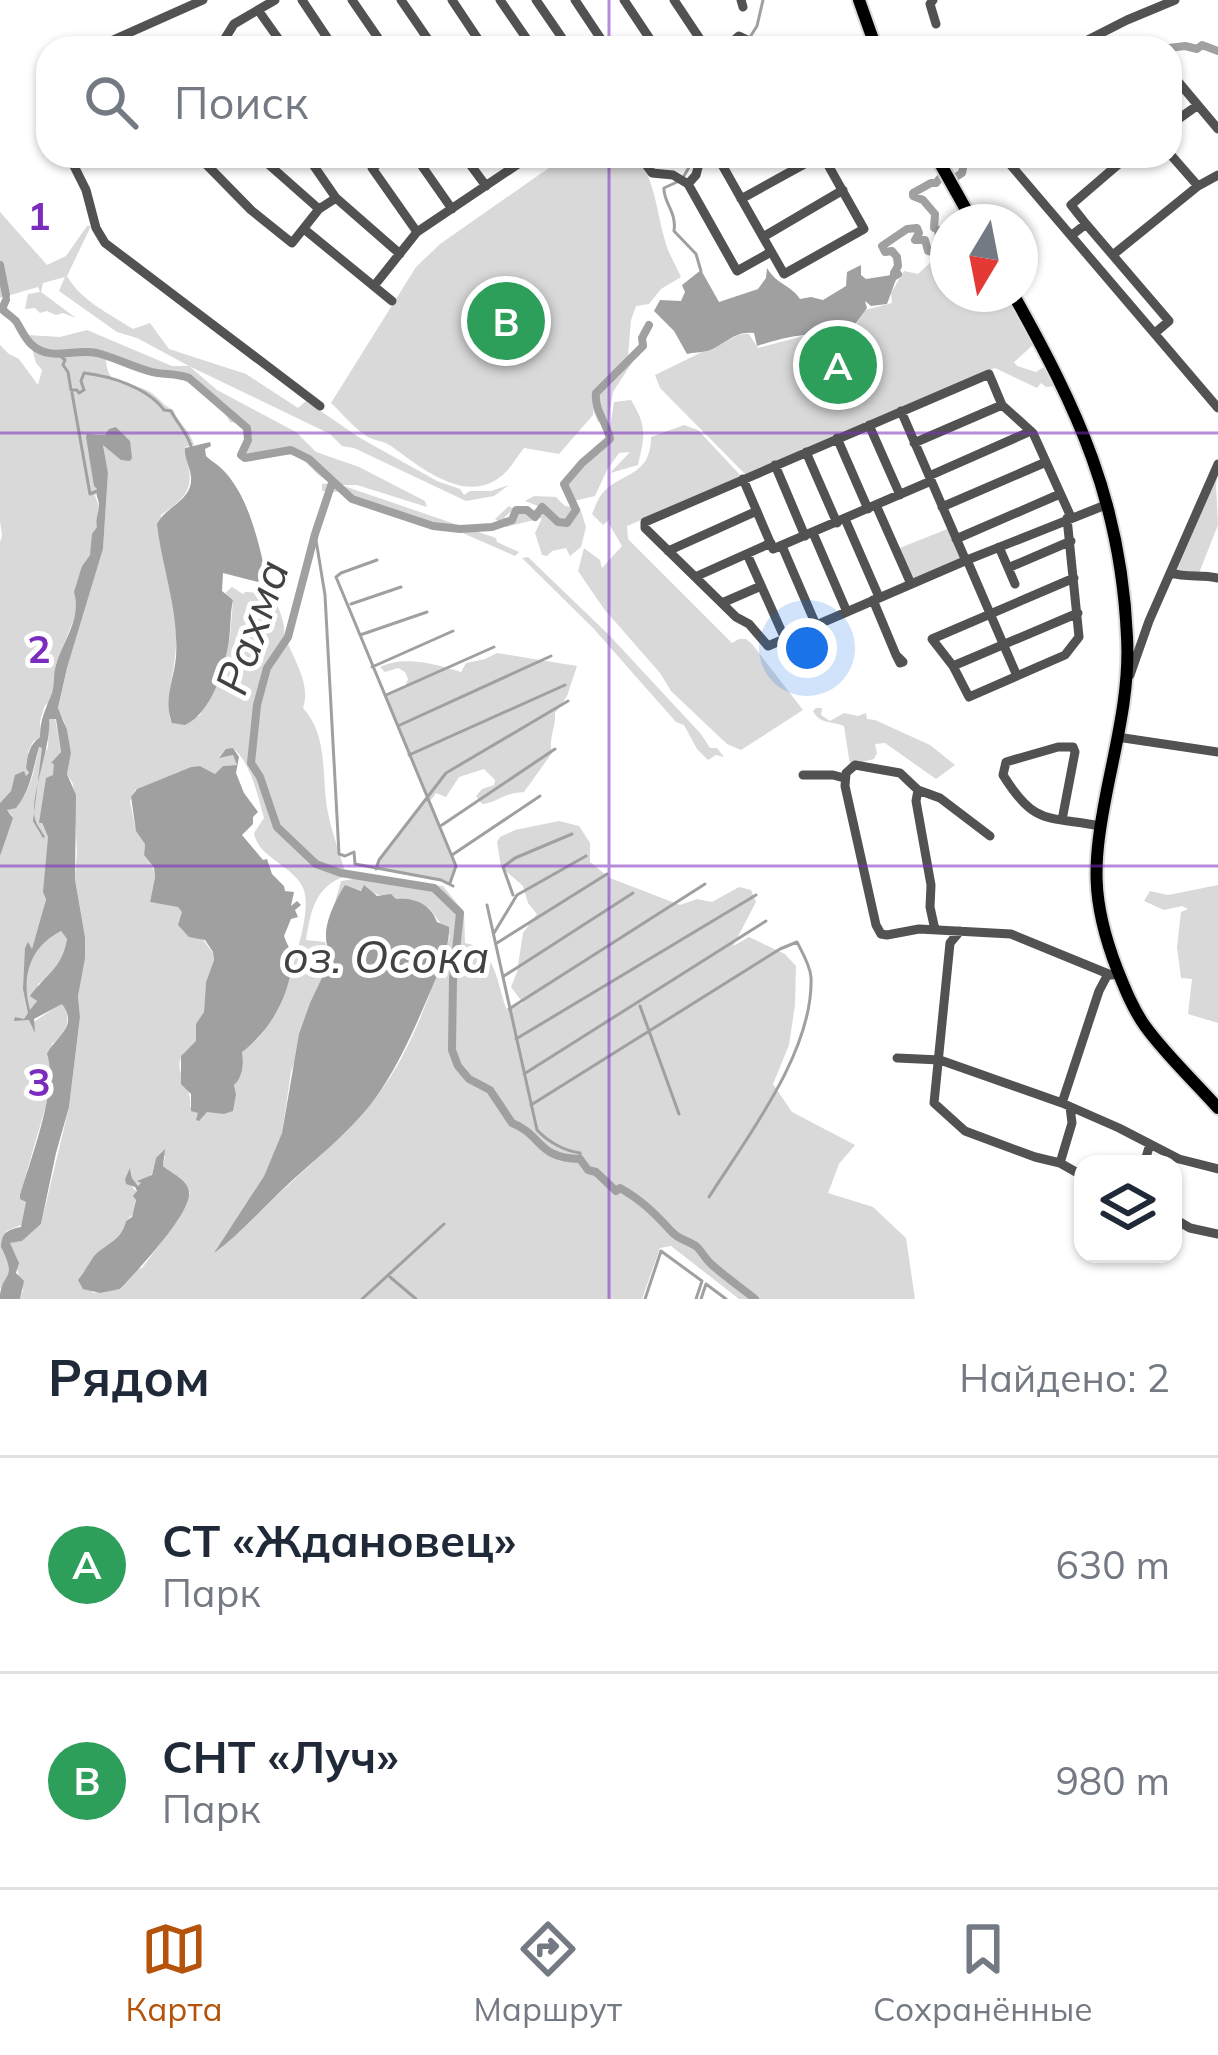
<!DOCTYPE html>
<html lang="ru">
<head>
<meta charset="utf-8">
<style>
	:root { --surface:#fff; --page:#f6f6f7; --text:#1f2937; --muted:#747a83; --line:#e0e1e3; --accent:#b45309 }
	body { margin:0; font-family:Mulish,sans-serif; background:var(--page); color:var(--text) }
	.controls { position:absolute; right:36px; bottom:36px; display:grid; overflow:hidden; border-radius:24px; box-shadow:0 3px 9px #0004 }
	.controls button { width:108px; height:108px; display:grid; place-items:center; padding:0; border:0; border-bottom:3px solid var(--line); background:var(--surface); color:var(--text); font:60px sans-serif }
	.compass { position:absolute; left:930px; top:204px; width:108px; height:108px; border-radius:50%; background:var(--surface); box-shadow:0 3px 9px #0004; rotate:190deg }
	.you { position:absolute; left:807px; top:648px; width:42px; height:42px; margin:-30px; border:9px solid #fff; border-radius:50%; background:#1a73e8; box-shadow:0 0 0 18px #1a73e833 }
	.badge { display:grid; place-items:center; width:78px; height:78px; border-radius:50%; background:var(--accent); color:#fff; font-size:39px; font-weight:700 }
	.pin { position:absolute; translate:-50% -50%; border:6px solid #fff; box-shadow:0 3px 12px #0006 }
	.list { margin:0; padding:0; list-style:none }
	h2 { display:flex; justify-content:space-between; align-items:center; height:156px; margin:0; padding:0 48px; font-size:51px }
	h2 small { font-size:39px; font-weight:400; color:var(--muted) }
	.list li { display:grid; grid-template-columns:78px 1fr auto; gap:36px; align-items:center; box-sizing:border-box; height:216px; padding:0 48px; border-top:3px solid var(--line) }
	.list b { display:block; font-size:45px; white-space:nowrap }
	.list p { margin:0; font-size:39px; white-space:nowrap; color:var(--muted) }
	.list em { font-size:39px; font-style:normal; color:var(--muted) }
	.icon { flex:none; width:66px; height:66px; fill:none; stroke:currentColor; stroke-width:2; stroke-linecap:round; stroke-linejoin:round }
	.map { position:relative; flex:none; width:1218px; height:1299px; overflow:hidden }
	.search { position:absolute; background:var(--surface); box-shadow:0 3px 9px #0004; left:36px; right:36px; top:36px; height:132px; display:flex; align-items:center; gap:30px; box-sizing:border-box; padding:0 42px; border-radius:36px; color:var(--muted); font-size:45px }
	.sheet { height:588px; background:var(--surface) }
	nav { display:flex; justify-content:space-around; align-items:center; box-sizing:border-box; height:168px; border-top:3px solid var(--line); background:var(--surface); font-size:33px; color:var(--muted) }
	nav a { display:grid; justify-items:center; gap:6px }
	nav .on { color:var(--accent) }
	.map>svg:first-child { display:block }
	.green { fill:#d9d9d9; fill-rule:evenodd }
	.water { fill:#a0a0a0; fill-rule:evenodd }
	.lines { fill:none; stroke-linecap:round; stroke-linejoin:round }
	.stream { stroke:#a0a0a0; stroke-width:3 }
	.river { stroke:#a0a0a0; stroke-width:8 }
	.major-casing { stroke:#dbdbdb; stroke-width:16 }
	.minor { stroke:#525252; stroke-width:9 }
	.major { stroke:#000; stroke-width:12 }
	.grid { fill:none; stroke:#7b2cbf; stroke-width:3; stroke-opacity:0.55 }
	.labels { text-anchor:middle; stroke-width:10; stroke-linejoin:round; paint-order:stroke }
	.water-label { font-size:45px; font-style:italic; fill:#414141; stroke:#fff }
	.grid-label { font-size:39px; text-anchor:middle; font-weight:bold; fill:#7b2cbf; stroke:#fff; stroke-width:10; stroke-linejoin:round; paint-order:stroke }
</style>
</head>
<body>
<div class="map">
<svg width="1218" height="1299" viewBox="0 0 1218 1299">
	<rect width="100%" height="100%" fill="#fff"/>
	<path class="green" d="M566 156H638C657 186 657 218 668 250 672 259 677 268 681 277L661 289 649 304 636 306 631 320 628 355 635 358 613 392 608 423 598 422 593 410V415L559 454 524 448C517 457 509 471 500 477 464 505 419 466 391 446 382 440 373 441 365 435 353 427 342 413 331 403L416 267 440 244Z
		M0 212 47 265 66 256 87 226H91L67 276C81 301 110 314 133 329L150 323 169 349 246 374 298 408 306 401 360 438 437 481 460 489 464 495 470 491H491L509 485 494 496 466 501 354 448 342 446 330 434 189 366 217 390 296 432 316 452 359 467 425 501 427 507 357 485H341L496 538 497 542 519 552 515 556 458 531 441 530 338 492 322 491V484L335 483C316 480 312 462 295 456 280 451 261 455 245 454L252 438 248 425 230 422 218 401 187 373 154 371 120 357 97 352 106 360C108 392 131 380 150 392 159 398 164 406 173 410 179 424 190 430 194 445L185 447C193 486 194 492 161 515 158 554 173 592 176 632 178 662 166 690 170 719L176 724 199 716 208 703 230 637 233 600 225 593 232 587 243 594 245 592 272 593C276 603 281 612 283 622 286 633 282 630 287 641 295 662 311 685 303 708 329 736 321 778 328 813 332 832 339 852 345 871V876C315 887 311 910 306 940L325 942 331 959 291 1072 282 1133 264 1176 216 1250C242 1233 262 1208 285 1188 317 1159 349 1130 377 1096 413 1049 431 991 450 936L429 908 345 886 334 906 341 881 366 877 443 886 464 912 465 943C496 947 497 986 507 1010L523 1003 511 987 517 972 523 933 537 914 528 903 523 886 501 867 497 842 500 837 515 830 559 821 579 826 590 843V862L610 878 680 905 697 899 712 902 739 887 751 890 756 902 733 946 749 937 785 954 796 966 795 1005 789 1045 773 1084 792 1112 855 1145 839 1164 828 1193 873 1207 906 1238 915 1299H739L671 1246 660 1248 642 1299H20L23 1290C16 1274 18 1258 9 1243L22 1241 41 1224 69 1107 80 1017 78 996 85 937 75 878 77 852 73 784 67 774 71 753 64 721 58 709 67 668 103 549 108 474 103 445H106L105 435 88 434 91 466 97 491 95 496 99 506 98 527 90 555 82 566 76 614 56 664 54 688 48 704 45 705 40 721V737L33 742 28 752 30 760 26 768 29 773 27 777 23 772 15 776 11 791 0 803V542L2 536 0 521V345L9 354 19 359 38 385 42 370 36 363 31 345 46 351 32 342 28 335 60 337 87 330 172 366H189L137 338 117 332 59 291 65 277 43 283 41 292 76 318 63 313 56 315 47 311 40 313 35 308 25 309 28 294 40 292 38 287 0 298ZM233 748C252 765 257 794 264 818L254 833C258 858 293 865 303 888 316 916 279 1007 262 1033 257 1041 249 1046 242 1052 244 1064 243 1076 234 1084L236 1094 213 1111 198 1113 190 1106C193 1087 172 1072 182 1056 185 1050 192 1047 197 1041V1024L204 1012 206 982 214 960 213 953 178 906 150 902 155 877 153 868 144 855 145 844 135 826 130 801 135 790 191 767 200 766 215 774 223 766 237 765 233 755 219 756ZM165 1156 163 1166 182 1181 190 1193 172 1228 142 1268 134 1270 120 1289 93 1293 82 1277C86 1271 88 1264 92 1259 105 1243 121 1242 126 1221L133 1214 137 1192 125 1179 131 1169 132 1178 138 1186 152 1174 156 1158Z
		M948 246V294H1005L1033 345 1014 362 1017 366 1036 372 1042 368 1051 369 1057 386 1046 387 1041 383 1037 388 995 368 746 475 660 388 655 375 702 352C719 351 732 332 749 334L758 348 807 335 842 340 849 336 865 310 892 303 891 293 904 271 918 274Z
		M631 400C647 426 645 435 638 465L610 473 630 452 619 453 607 470 595 496 570 502 564 477C585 472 586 446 606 440L604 431 610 428 614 402Z
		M684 425 698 430 742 477 627 526 628 539 732 643 739 639H746L752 644 803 710 741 750 727 744 671 691 660 673 604 609 578 571 584 548 600 560 602 568 622 546 609 524V520L603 525 592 514C595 507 597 501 601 495 619 472 651 478 651 437Z
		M1218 472 1216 485 1218 525 1199 573 1175 571Z
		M534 496 556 497 565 506 580 508 586 527 581 547 570 556 566 548 552 551 547 556 542 555 535 533 542 518 506 527 495 519 509 506 513 509 504 518H508L522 508 532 510 543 508 525 501Z
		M950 528 963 559 910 581 897 549Z
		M528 557 609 635 701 734 710 748H717L724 757 716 755 708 760 697 749 684 725 676 722 593 628 522 558Z
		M497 653 577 666 567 696 555 713C556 728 548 739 552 753L524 792C503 793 497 803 482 804L476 796 482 789 494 785 495 780 484 769 459 777 446 797 436 793 431 800 428 799 456 866 450 883 376 869 379 859 427 797 384 696 405 687 408 679 405 672 398 668 385 672 380 667C404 655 436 664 461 672L466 663 485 659Z
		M816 708H822L821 715 830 721 844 713 858 716 866 713 867 719 875 720 930 745 955 765 936 779 885 743 875 744 877 753 874 759 850 765 844 726C832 721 819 724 813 711Z
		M55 718 61 752 54 764 55 771 41 822 48 837 46 898 32 950 28 944 25 979C28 959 43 940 61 931L67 939C64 959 56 973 38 984L36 1005 24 1020H29L32 1023 62 1003C73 1018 66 1034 52 1044L49 1095 20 1195 26 1202 24 1224 6 1231 2 1250 8 1256 9 1277 0 1289V856L12 815 7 810C30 803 34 769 39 747L42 748 43 756 48 747 49 719Z
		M1218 885V1023L1188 1014 1192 979 1181 978 1177 947 1181 912 1188 909 1182 906 1164 910 1144 901 1150 891 1168 895Z"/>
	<path class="water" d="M861 265V275L866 279 898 274 887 304 871 306 865 301 867 308 848 334 841 338C808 331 789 336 757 346L754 333C734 330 724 346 707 351 700 353 694 352 687 354L674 331 654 311 660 300 681 301 685 292 682 285 701 270 719 302 758 289 766 278 767 268C776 284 791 285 800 299L811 297 823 300 846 286 847 272Z
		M116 427 130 441 132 458 130 461 121 460 103 445 108 473 103 549 67 668 58 708 67 730 71 753 67 774 76 795 75 879 85 937V958L78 996 80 1017 69 1107 56 1153 41 1224 22 1241 10 1243 19 1263 16 1273 24 1281 20 1299H0C0 1272 19 1282 1 1247 2 1231 8 1230 21 1227L26 1202 20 1199V1195C30 1160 59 1086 47 1054 56 1036 79 1027 62 1004L34 1019 35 1033 29 1020 14 1021 15 1017 24 1019 28 1013 23 989 25 948 28 942 32 949 46 899 43 892 48 837 42 823H39L46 778 53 775 54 764 51 763 61 752 56 719H49C52 746 29 795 35 819 37 826 42 831 45 837L43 838 33 821 42 748 39 747C33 768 31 790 16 808L7 810 13 818 0 856V803L11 791 15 775 24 771 26 776 29 773 26 768C28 756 28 746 40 737 40 718 46 709 52 693 55 684 53 674 56 665 63 641 82 618 74 592L82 566 90 555 92 534 97 527C95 518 99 513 99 505 99 499 95 496 97 489L94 486 86 437 87 434 105 435 109 429ZM61 931 67 939C62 969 46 974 30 996L37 1001 30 1010C21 977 29 948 61 931Z
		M210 442 211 446 205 449 206 456C211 461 217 464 222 469 247 493 258 539 265 571L258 582 223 573 222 591 233 600C230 613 231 626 229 640 225 667 212 713 185 725L172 723C163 700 174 680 176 657 179 611 162 568 157 524 166 506 193 500 191 477 190 466 184 458 185 448Z
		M233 748 239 757 236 773 244 793 258 812 253 817V824L242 835 263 860 267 859 272 874 284 886 285 891 294 892 291 906 297 901 301 905 295 910 298 917 291 919 284 936C287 945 293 952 292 963 289 997 269 1032 242 1052 244 1063 243 1077 234 1085L236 1094 233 1111 224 1114 207 1112 199 1121 196 1120 198 1113 191 1111V1094L181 1084V1056L196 1041V1024L204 1012 206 982 214 960 213 952 205 940 189 937 178 925 182 912 178 907 150 902 155 877 154 868 144 855 145 844 136 831 131 797 137 789 191 767 200 766 215 774 223 766 237 765 233 755 219 758 226 749Z
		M345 885 361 891 364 885 377 896 391 894 396 899C414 897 431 904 437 922L449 927C450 947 439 971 431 990 416 1025 402 1058 381 1090 355 1129 316 1158 282 1190 260 1211 239 1235 214 1253L264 1176 282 1133 299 1034 310 1003 331 959C330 952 326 945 326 938 325 921 336 899 345 885Z
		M165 1149 163 1166C171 1173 188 1180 189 1192 192 1213 135 1273 120 1289L100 1293 83 1289 78 1280C84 1273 89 1263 94 1256 108 1242 121 1241 126 1221L132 1217 136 1200 133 1196 137 1191 135 1187 126 1184 125 1179 130 1168 132 1178 138 1186 141 1183 137 1181 152 1175 156 1158Z"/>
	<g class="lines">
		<path class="stream" d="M750 37 757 26 763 0
			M684 176 692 162V156
			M677 182 664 188C663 202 677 212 674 231L696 254 701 271
			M59 355 65 360 63 365 68 372 71 390H77L79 393 84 390 81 381 84 373C111 376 148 388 164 410L171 411C177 423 186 431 191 446
			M72 393 90 494 97 491
			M315 534 325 595 339 854 345 856 354 852 355 864 441 880 453 886
			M377 560 341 573 336 577 456 866 450 883
			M351 604 401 587
			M360 635 427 612
			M372 667 453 631
			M386 695 494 647
			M400 725 551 656
			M409 755 565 685
			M442 825 555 749
			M452 855 540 796
			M376 869 379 860 446 773 568 701
			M513 895 503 867 515 858 572 834
			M487 905 537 1130C548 1142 565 1151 580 1153V1159
			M494 933 517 895 586 856
			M497 943 607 874
			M504 976 633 893
			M640 1006 679 1114
			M509 1009 705 884
			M516 1039 756 895
			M524 1074 766 921
			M531 1105 780 949 797 942C802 952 810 965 811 977 814 1051 747 1137 709 1197
			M390 1277 416 1299
			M362 1299 444 1224
			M645 1299 661 1251 702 1281 696 1299
			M701 1299 706 1284 726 1299"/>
		<path class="river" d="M1169 48 1185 46 1197 49 1202 45 1218 51
			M0 265 6 295
			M893 277 898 274 894 273 898 266 897 257 892 251 885 252 882 246 907 229 917 228 919 233 915 240H925L928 251 938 254 940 243 938 230 934 228 935 214 923 200 913 196V193L931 183H936L940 178 953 179 962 173 965 158 962 156
			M6 300 2 309C6 313 12 317 16 321 21 329 25 339 32 345 51 362 75 348 97 353 116 358 133 367 152 372 164 375 177 373 189 378L247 428 248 440 241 455 245 458 291 450 309 459 352 499 433 526 460 529 492 527 512 520 516 510H527L535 517 542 507 558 522 567 523 576 510 564 484 582 463 610 439C607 423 594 410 596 393L643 346 642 338 649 325
			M332 483 315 534 288 637 267 668 257 705 251 763 260 777 277 827 316 864 341 873 434 888 460 913 453 978 452 1050 458 1066 469 1079 490 1090 512 1123C543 1135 536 1158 580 1159L588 1170 596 1172 616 1191 620 1188C643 1201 655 1214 672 1232 679 1240 690 1241 697 1247 702 1252 705 1258 710 1263 724 1276 739 1286 755 1299"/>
		<defs>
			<path id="major" d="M859 0 876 48
				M936 156 973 222
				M1013 294C1078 410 1121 501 1127 637 1130 688 1117 740 1107 790 1093 862 1090 899 1117 969 1125 989 1133 1009 1145 1026 1166 1055 1194 1081 1218 1108"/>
		</defs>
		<use href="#major" class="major-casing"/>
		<path class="minor" d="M302 0 334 48
			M352 0 385 48
			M401 0 434 48
			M452 0 484 48
			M500 0 533 48
			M536 0 569 48
			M575 0 607 48
			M624 0 656 48
			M674 0 706 48
			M741 0 743 7
			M933 0 930 4 936 24
			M258 10 285 48
			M95 48 203 0
			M219 48 234 24 275 0
			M725 48 739 36 764 48
			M1072 48 1127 20 1175 0
			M1170 72 1218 129
			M1170 125 1198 105
			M1170 154 1198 186
			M69 156 86 190 96 228 105 243 320 406
			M198 156 251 210 292 243 319 209 336 198
			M259 156 319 209
			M307 156 336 198 400 254
			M389 156 372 168 417 232
			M415 156 452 209
			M464 156 486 186
			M640 156 652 173 673 175 688 184 696 175 701 156
			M717 156 784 274 864 229 823 156
			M1003 156 1218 408
			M688 184 737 271 771 252
			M741 199 819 156
			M1086 224 1071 205 1128 156
			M304 229 392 301
			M1072 235 1086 224 1169 321 1155 333
			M763 237 843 190
			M1114 254 1198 186 1218 175
			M374 286 417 232 530 156
			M901 411 966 561
			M869 425 900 495
			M837 438 868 509
			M914 443 1002 405
			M806 452 837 523
			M775 465 805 536
			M929 476 1031 431
			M743 479 773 549 931 481
			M876 505 911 584
			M942 507 1046 462
			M1071 517 1033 433 1002 405 989 374 645 522V528L736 617 749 624 768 646 967 560 1108 504
			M1067 518 1079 637 1065 655 969 697 953 666 932 639 1074 578
			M845 519 879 597
			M813 533 847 612
			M956 539 1060 494
			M782 546 816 625
			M999 547 1015 584
			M668 551 757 511
			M747 554 785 639
			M967 560 1017 676
			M1008 568 1071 541
			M1171 573C1187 578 1201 574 1218 578
			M695 577 771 543
			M873 600 896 655 900 663 903 662 896 655
			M722 603 761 586
			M953 666 1078 613
			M1130 675 1149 621 1218 464
			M1117 737 1218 752
			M803 775H833L844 778
			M918 790 916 801 931 885 930 907 935 930
			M1062 820 1075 752 1073 747H1058L1006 762 1003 775C1035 826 1046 816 1101 826
			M990 836 940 798 918 790 900 773 855 765 846 773 845 786 876 925 881 934 887 935 919 929 1011 934 1111 975 1119 974
			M960 931 950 943 934 1103 965 1131 1035 1157 1060 1163 1083 1176
			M897 1058 940 1060 1062 1103 1119 1128 1179 1159 1218 1169
			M1062 1103 1099 991 1108 974
			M1060 1163 1072 1123 1070 1107
			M1144 1164 1150 1144
			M1173 1218 1190 1228 1218 1234"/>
		<use href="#major" class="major"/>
	</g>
	<path class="grid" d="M609 0V48M609 156V1299M0 433H1218M0 866H1218"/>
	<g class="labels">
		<g class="water-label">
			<text transform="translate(252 627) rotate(-71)" y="16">Рахма</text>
			<text x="386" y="973">оз. Осока</text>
		</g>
	</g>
	<g class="grid-label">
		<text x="39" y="230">1</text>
		<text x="39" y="663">2</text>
		<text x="39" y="1096">3</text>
	</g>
</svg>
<div class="controls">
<button><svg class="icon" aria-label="layers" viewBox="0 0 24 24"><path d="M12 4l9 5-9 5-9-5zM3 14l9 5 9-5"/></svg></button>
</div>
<svg class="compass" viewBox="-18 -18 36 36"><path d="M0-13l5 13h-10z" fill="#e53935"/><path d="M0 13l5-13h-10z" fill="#747a83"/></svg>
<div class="you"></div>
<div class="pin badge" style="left:838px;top:365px;background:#2e9e5b">A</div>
<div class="pin badge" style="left:506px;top:321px;background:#2e9e5b">B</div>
<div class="search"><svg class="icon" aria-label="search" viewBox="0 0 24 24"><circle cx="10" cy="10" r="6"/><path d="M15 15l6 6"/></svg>Поиск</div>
</div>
<section class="sheet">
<h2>Рядом<small>Найдено: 2</small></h2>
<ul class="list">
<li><span class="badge" style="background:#2e9e5b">A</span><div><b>СТ «Ждановец»</b><p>Парк</p></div><em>630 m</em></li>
<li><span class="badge" style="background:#2e9e5b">B</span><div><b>СНТ «Луч»</b><p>Парк</p></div><em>980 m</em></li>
</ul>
</section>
<nav>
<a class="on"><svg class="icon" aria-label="map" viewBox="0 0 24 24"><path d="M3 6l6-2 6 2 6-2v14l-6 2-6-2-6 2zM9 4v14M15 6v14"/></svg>Карта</a>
<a><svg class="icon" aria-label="directions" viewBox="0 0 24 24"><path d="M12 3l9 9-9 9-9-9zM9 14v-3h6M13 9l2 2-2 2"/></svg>Маршрут</a>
<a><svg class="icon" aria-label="saved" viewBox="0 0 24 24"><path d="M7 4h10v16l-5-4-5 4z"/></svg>Сохранённые</a>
</nav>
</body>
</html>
